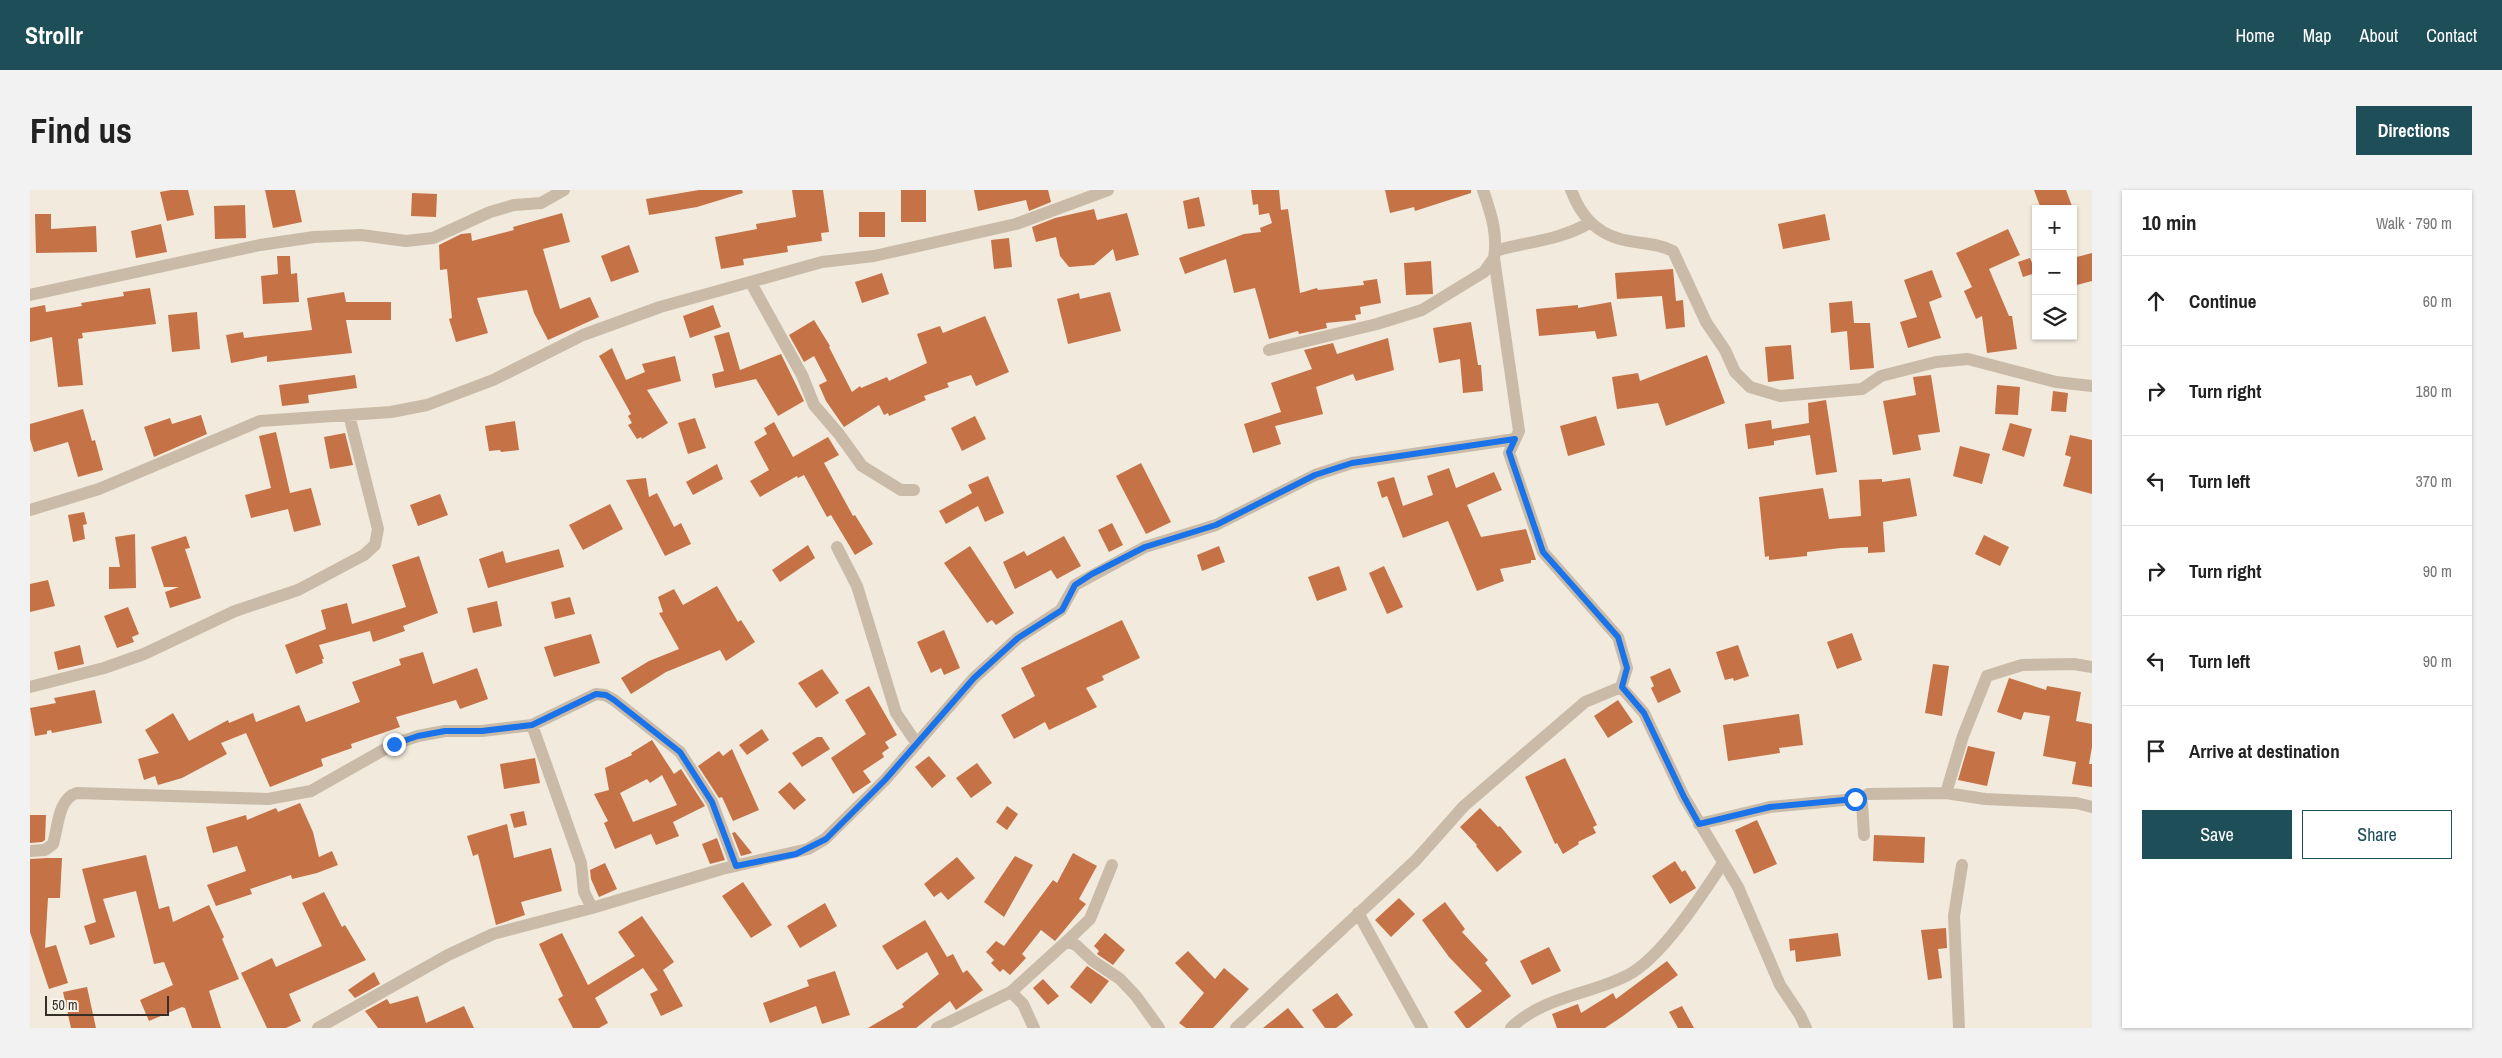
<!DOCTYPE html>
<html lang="en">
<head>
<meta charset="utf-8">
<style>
	:root { --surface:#fff; --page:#f2f2f2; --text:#222; --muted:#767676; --line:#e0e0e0; --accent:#1e4e58 }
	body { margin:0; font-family:"Archivo Narrow",sans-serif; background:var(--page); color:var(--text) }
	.controls { position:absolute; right:15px; top:15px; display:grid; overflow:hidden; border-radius:0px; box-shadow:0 1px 4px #0004 }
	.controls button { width:45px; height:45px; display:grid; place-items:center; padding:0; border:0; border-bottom:1px solid var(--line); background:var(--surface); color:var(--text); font:25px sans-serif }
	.scale { position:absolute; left:15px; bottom:12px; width:124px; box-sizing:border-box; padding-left:5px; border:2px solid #372e28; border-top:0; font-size:14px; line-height:18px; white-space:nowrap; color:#372e28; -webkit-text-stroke:4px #f9f3e8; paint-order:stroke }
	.stop { position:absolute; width:15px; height:15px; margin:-11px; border:4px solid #1a73e8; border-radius:50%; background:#fff }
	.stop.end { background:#1a73e8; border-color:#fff; box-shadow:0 1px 5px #0008 }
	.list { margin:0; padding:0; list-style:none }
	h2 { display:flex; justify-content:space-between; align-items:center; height:65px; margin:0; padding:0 20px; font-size:21px }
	h2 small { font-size:16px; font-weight:400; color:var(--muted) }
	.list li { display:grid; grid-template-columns:32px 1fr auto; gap:15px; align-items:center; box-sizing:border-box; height:90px; padding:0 20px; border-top:1px solid var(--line) }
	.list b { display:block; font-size:19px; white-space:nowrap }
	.list em { font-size:16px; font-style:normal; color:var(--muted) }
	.actions { display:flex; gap:10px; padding:15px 20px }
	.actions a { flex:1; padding:11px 0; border:1px solid var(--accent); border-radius:0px; text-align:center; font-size:18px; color:var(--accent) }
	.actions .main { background:var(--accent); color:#fff }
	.icon { flex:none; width:28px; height:28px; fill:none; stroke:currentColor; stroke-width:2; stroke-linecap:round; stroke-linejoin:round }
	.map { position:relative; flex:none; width:2062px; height:838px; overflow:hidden; border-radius:0px }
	header { display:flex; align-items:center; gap:30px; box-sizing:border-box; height:70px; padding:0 25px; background:var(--accent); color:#fff }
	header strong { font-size:24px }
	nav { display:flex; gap:28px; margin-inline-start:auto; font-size:18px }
	.intro { display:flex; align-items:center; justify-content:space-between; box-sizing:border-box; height:120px; padding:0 30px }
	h1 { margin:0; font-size:35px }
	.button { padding:12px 22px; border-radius:0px; background:var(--accent); color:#fff; font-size:18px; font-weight:700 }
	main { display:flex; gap:30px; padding:0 30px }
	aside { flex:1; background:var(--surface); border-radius:0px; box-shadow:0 1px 4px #0004 }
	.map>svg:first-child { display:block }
	.building { fill:#c57247; fill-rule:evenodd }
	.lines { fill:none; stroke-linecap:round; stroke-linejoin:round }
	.minor { stroke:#cabba8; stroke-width:12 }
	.route { stroke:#1a73e8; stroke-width:6 }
</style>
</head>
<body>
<header>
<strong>Strollr</strong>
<nav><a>Home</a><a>Map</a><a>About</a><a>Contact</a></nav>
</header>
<div class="intro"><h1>Find us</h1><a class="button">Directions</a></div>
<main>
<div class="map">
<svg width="2062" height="838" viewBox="0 0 2062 838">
	<rect width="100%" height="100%" fill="#f2eadc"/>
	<path class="building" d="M141 0H158L164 25 137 31 130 2Z
		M235 0H265L272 32 243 38Z
		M669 0H712L713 3 667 17 619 25 616 9Z
		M762 0H793L799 42 791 43 792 51 757 56 758 62 713 69 714 75 691 79 685 47 727 39 726 34 766 27Z
		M871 0H896V32H871Z
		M944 0H1018L1021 12 999 21 996 10 948 21Z
		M1221 0H1249L1251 20 1258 19 1270 103 1287 98 1288 100 1334 95 1333 91 1347 89 1351 113 1330 117 1331 124 1325 125 1326 130 1296 133 1297 138 1269 144 1268 141 1239 149 1225 98 1204 103 1196 69 1155 84 1149 68 1214 44 1231 42 1230 38 1242 33 1239 23 1229 25 1228 14 1223 15Z
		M1355 0H1441V3L1385 21 1384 17 1360 23Z
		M2004 0H2036L2043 19H2011Z
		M382 3 407 4 406 27 381 26Z
		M1169 7 1175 36 1158 39 1153 11Z
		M215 15 216 48 185 49 184 16Z
		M1064 19 1067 30 1097 23 1109 65 1086 71 1083 59 1064 75 1039 77 1030 66 1026 47 1006 52 1002 37 1025 28Z
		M829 22H855V47H829Z
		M532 23 540 52 513 59 530 119 560 107 569 127 518 150 504 123 497 100 447 108 458 143 426 152 419 129 422 128 417 79 410 80 409 55 431 44 441 43 442 51 484 40 483 37Z
		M5 24H21V39L66 36 67 62 6 63Z
		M1795 24 1800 50 1753 59 1748 34Z
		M131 34 137 62 106 68 101 41Z
		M1978 39 1990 65 1959 79 1979 126H1982L1987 159 1957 163 1952 126 1946 129 1934 101 1942 97 1926 63Z
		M979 48 982 77 964 79 961 50Z
		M599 55 609 82 581 92 571 66Z
		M2062 63V91L2043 96V68Z
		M247 66H260L261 84 267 83 269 112 233 114 231 86 248 84Z
		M2000 68 2006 83 1993 87 1988 72Z
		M1401 71 1403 104 1376 105 1374 73Z
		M1643 79 1646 111 1653 110 1655 137 1636 139 1632 106 1587 109 1585 83Z
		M1902 80 1912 107 1899 112 1911 148 1878 158 1870 132 1887 127 1874 90Z
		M852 83 859 104 832 113 825 92Z
		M120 98 126 134 52 143 53 148 48 149 53 195 28 197 22 147 0 152V118L15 115 16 122 52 116 51 113 94 106 93 102Z
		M314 102 316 112H361V130H316L322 163 237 172V166L201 173 196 145 213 142 214 148 282 140 277 108Z
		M1080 102 1091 141 1038 154 1027 109 1049 103 1050 109Z
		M1822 111 1824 133H1840L1844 178 1820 180 1817 141 1801 143 1799 113Z
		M1581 112 1587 146 1567 149 1565 141 1509 146 1506 119 1548 115V118Z
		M683 115 691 137 660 148 653 126Z
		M167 122 170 159 142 162 138 125Z
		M955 126 979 182 946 196 941 185 917 193 919 197 894 206 896 210 859 226 858 223 854 225 849 215 814 237 796 211 789 195 797 191 784 166 774 172 759 145 784 130 800 156 799 157 822 202 830 196 831 198 857 187 859 191 897 173 887 144 910 136 913 143Z
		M1441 132 1448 175H1451L1453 201 1433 203 1430 169 1409 173 1403 138Z
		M699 142 710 180 751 164 774 211 748 226 726 189 685 198 682 184 694 181 684 146Z
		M1358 148 1364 180 1326 191 1323 184 1286 197 1293 224 1245 236 1251 254 1223 263 1214 234 1251 222 1241 193 1282 179 1274 160 1303 153 1307 164Z
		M1761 155 1764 189 1738 192 1735 157Z
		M582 158 596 190 615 182 612 174 645 166 651 191 617 200 638 233 612 249 611 247 607 249 598 235 602 233 598 226 601 224 569 166Z
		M1677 165 1695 213 1636 236 1628 213 1587 219 1582 187 1608 183 1610 191Z
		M325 185 327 198 278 205 279 213 252 216 249 195Z
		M1901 185 1910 242 1888 245 1891 260 1863 265 1853 211 1886 205 1883 187Z
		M1967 195 1990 197 1988 225 1965 224Z
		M2023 201 2038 203 2036 222 2021 221Z
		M1796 210 1807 282 1786 285 1780 245 1744 251V255L1718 259 1715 234 1741 230 1742 239 1779 233 1778 213Z
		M53 219 62 251 65 250 73 280 48 287 38 252 4 262 0 249V234Z
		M171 225 177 244 124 267 114 237 140 228 142 234Z
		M945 226 956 249 932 261 921 238Z
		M1566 226 1575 255 1538 266 1530 236Z
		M665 228 676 258 658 264 648 233Z
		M485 231 489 260 471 262 470 260 459 261 455 236Z
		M744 232 763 267 798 247 809 265 794 273 823 326 825 325 843 354 825 365 801 325 797 327 774 285 768 288 767 286 730 307 720 291 739 280 724 252 737 244 734 238Z
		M1980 233 2002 239 1994 267 1972 260Z
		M246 242 260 303 281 298 291 335 264 342 258 319 221 328 215 305 241 298 229 246Z
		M315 243 323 275 300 279 294 247Z
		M2040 245 2062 250V304L2033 296 2041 267 2035 265Z
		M1930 256 1960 264 1952 294 1923 286Z
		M1111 273 1141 332 1116 344 1086 286Z
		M687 274 693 289 663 305 656 292Z
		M1419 278 1426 298 1464 282 1472 300 1437 315 1451 347 1496 339 1506 370H1501V373L1470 379 1474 391 1447 401 1418 331 1373 348 1357 306 1352 308 1347 292 1364 287 1373 316 1403 305 1397 286Z
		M958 286 974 323 955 332 948 316 916 334 909 321 942 303 938 295Z
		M616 288 619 307 627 303 644 337 651 333 661 354 635 366 596 290Z
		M1880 288 1887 326 1853 332 1855 362 1838 363V357L1811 358 1777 362V366L1739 370V366L1735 367 1729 307 1793 298 1799 329 1831 326 1829 290 1852 289V292Z
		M410 304 418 325 388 336 380 315Z
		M580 314 593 339 553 360 539 335Z
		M54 322 57 334 53 335 55 349 43 352 38 325Z
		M1082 333 1093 355 1079 362 1068 340Z
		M105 344 106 398 79 399V377H90L85 347Z
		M1954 345 1979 357 1970 376 1945 364Z
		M156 346 160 358 155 359 171 408 140 418 135 402 149 397H134L121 357Z
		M1034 346 1051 376 1027 389 1021 380 985 399 973 372 994 361 997 366Z
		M778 355 785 368 750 392 742 380Z
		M940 356 984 423 966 435 962 430 957 433 914 373Z
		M1189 356 1195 372 1172 381 1167 365Z
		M529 359 534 377 458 398 449 369 473 361 476 373Z
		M389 366 408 423 373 436 375 441 343 452 340 441 289 455 294 469H292L293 473 266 484 255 455 296 439 291 420 317 413 322 434 376 417 362 375Z
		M1309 376 1317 400 1287 411 1278 387Z
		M1354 376 1373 417 1357 424 1339 383Z
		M18 390 25 416 0 422V394Z
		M687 396 708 432 711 430 725 452 696 471 690 460 636 482 601 504 591 488 619 471 649 459 629 423 633 422 628 407 644 399 653 415Z
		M540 407 545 424 525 429 521 412Z
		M467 411 472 436 443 443 437 418Z
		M98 417 109 444 102 447 104 452 87 458 74 426Z
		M1092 430 1110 468 1072 486 1074 490 1056 498 1067 517 1019 540 1015 532 984 549 971 525 1005 506 991 478Z
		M914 440 930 478 914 485 911 478 901 483 887 452Z
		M1822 443 1832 470 1807 479 1797 452Z
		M561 444 570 473 524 487 514 457Z
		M50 455 54 474 28 480 24 462Z
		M1708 455 1719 486 1704 491 1703 488 1695 490 1686 462Z
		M393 462 403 494 447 478 458 509 430 519 426 510 366 527 370 537 321 554 322 558 291 569 293 576 240 597 216 543 191 553 197 564 152 588 128 595 125 586 114 590 108 569 129 563 115 540 143 523 159 551 198 530 199 533 223 523 226 532 269 515 276 532 330 512 322 492 371 475 369 469Z
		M1903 474 1919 476 1912 526 1895 523Z
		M1640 478 1651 502 1628 513 1621 498 1624 496 1620 487Z
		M792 479 809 503 786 518 768 493Z
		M1979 488 2016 500 2017 496 2051 502 2046 531 2062 534V557L2059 574H2062V597L2042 594 2046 572 2013 566 2020 526 1994 522 1991 530 1967 522Z
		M839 496 867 545 855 552 859 558 852 563 854 567 833 581 841 592 823 604 801 568 836 544 815 510Z
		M65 500 72 533 22 543 21 540 17 541V544L5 546 0 518 26 513 24 508Z
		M1588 510 1603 532 1578 548 1564 526Z
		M1769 524 1773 555 1749 558 1750 563 1698 571 1693 535Z
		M732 539 739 550 717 565 709 555Z
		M787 547H792L800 559 772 577 762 563Z
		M622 550 644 584 651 579 675 616 643 632 649 646 626 655 621 644 585 659 574 633 578 631 564 604 579 600 575 578 602 565 601 563ZM632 585 647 615 603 632 590 603 617 589 620 593Z
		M1938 556 1965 562 1957 596 1928 590Z
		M702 559 729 620 703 631 692 607 689 608 668 576 689 561 693 566Z
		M899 566 916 586 902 598 885 577Z
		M505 568 510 593 474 599 470 574Z
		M1535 568 1567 635 1563 637 1566 643 1548 652 1549 654 1533 664 1527 653 1525 654 1495 587Z
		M947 573 962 593 941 608 926 588Z
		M760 592 776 610 764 620 748 602Z
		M270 613 283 642 289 667 302 661 308 675 287 683 262 689 261 685 220 699 222 704 186 716 177 695 216 681 207 656 183 663 176 637 216 625 217 630 246 618 248 622Z
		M977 616 988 624 977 640 966 632Z
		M1450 618 1468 637 1470 636 1492 662 1467 682 1446 656 1447 655 1430 637Z
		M494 621 497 635 484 638 480 624Z
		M0 625H16L15 650 12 652 0 653Z
		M1727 630 1747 674 1724 684 1705 640Z
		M477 634 484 668 521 658 532 701 491 712 495 725 466 735 448 664 443 666 437 646Z
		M705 642 722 663 711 666 702 643Z
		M1844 645 1895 647 1894 673 1843 671Z
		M687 648 695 670 680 674 672 654Z
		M1043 663 1067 676 1049 709 1056 714 1025 751 1011 740 992 764 996 768 980 785 973 779 970 782 961 773 964 770 956 762 966 751 974 756 1023 690 1027 693Z
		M116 665 129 719 139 716 143 732 179 715 194 747 192 749 209 789 179 801 191 838H162L155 818 152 817 119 831 110 810 143 795 134 772 124 774 106 701 73 709 85 747 60 755 54 736 66 732 52 679Z
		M985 666 1003 675 974 727 954 712Z
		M927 667 945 688 918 710 911 702 904 707 894 694Z
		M17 668H32L30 708H18L15 758 26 755 38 793 19 799 0 742V669Z
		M1645 671 1652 682 1655 680 1666 698 1640 714 1622 686Z
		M575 673 587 699 569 707 561 689 560 680Z
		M713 692 742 735 721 748 692 706Z
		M294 702 312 737 315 735 336 770 259 804 271 831 256 838H237L211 783 242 768 246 777 292 756 272 713Z
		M1369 708 1385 724 1361 747 1345 730Z
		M1415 712 1435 739 1432 742 1458 770 1455 773 1481 806 1439 838H1436L1424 822 1452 801 1419 767 1392 730Z
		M795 713 807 736 770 758 757 736Z
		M612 726 644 772 633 780 653 816 631 826 620 804 628 800 613 778 565 808 578 833 569 838H543L528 809 533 806 509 754 532 743 558 795 605 766 588 742Z
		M895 730 917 767 923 764 933 783 937 780 953 800 926 820 920 811 886 838H838L874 817 872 814 909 784 897 762 867 780 852 756Z
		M1916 738 1917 758 1908 759 1912 788 1898 790 1891 740Z
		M1075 743 1095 760 1083 775 1067 764 1069 761 1064 756Z
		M1808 743 1811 766 1766 772 1765 760 1760 761 1759 749Z
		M1519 757 1531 781 1502 795 1490 771Z
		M1158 761 1185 789 1194 778 1219 799 1183 838H1156L1149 833 1174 803 1145 773Z
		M1637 771 1648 785 1593 826 1575 838H1527L1522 824 1548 814 1551 823 1583 803 1586 809Z
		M1057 776 1079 791 1061 814 1040 797Z
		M805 781 820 825 792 834 786 816 740 833 733 813 779 796 777 790Z
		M344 782 350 794 325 808 318 800Z
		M1013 789 1029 806 1018 815 1003 798Z
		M57 797 66 838H41L33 802Z
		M1307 803 1323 825 1306 838H1295L1282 820Z
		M388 806 396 833 434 816 444 838H348L335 821 357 809 360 814Z
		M1652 816 1664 838H1648L1639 822Z
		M1258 818 1274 838H1233Z"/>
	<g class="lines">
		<path class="minor" d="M1541 0C1550 24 1564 42 1590 49 1608 54 1625 52 1643 61L1676 132 1695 160 1705 182 1720 197 1750 206 1832 199 1851 186 1906 172 1938 169 2026 192 2062 196
			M1465 61C1496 52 1531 50 1559 33
			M721 93 772 185 784 215 809 244 832 276 871 300H884
			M0 105 230 55 284 47 331 45 376 51 403 48 460 22 484 15 511 13 534 0
			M1239 160 1347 134 1392 120 1454 82 1464 68
			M0 320 69 299 230 231 361 222 397 215 463 190 553 145 630 117 792 72 844 66 986 34 1078 0
			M807 357 827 396 866 523 887 554
			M0 497 74 478 114 464 205 421 268 400 334 365 345 355 348 339 319 225
			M1591 497 1614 523 1654 607 1708 697 1750 795 1770 825 1776 838
			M502 535 551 673 554 702 562 718
			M1916 603 1933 546 1957 486 1992 475 2044 474 2062 477
			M1838 604 1916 603 1955 609 2046 613 2062 617
			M1669 634 1740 617 1825 609 1832 613 1834 645
			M0 661 15 660 23 654C28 638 28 608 47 603L238 609 281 601 364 554 388 546 415 541H452L502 535 566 504 575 505 584 510 650 562 682 612 706 676
			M1328 723 1392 838
			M1037 751 1060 729 1082 675
			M981 802 993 814 1004 838
			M288 838 418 765 463 744 562 718 692 679 778 659 795 649 855 590 944 488 988 448 1031 420 1045 395 1115 357 1186 335 1285 285 1322 273 1485 249
			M907 838 981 802 1037 751 1046 755 1063 771 1090 789 1106 806 1129 838
			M1206 838 1386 670 1434 616 1555 512 1591 497 1597 478 1588 447 1513 362 1479 263 1489 241 1464 68C1468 43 1461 24 1453 0
			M1481 838C1513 806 1560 805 1598 785 1632 767 1672 705 1693 673
			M1929 838 1924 726 1932 675"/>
	</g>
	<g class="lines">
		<path class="route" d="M364 554 388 546 415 541H452L502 535 566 504 576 505 584 510 650 562 682 612 706 676 766 664 796 649 855 590 944 488 988 448 1032 420 1045 395 1062 384 1115 357 1186 335 1285 285 1322 273 1485 249 1479 262 1513 362 1588 447 1597 478 1592 497 1614 523 1654 607 1669 634 1740 617 1825 609"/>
	</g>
</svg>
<div class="controls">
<button>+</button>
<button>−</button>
<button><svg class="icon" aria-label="layers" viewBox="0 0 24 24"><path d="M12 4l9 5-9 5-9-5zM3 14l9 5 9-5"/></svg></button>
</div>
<div class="scale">50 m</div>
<div class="stop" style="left:1825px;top:609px"></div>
<div class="stop end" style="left:364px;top:554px"></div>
</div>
<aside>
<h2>10 min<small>Walk · 790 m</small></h2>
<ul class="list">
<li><svg class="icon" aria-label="ahead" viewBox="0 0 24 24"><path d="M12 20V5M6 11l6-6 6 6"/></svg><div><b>Continue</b></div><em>60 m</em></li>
<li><svg class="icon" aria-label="right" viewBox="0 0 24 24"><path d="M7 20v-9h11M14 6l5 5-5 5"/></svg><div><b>Turn right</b></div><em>180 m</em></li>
<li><svg class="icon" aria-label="left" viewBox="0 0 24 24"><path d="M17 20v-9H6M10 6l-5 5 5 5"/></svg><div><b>Turn left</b></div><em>370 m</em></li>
<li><svg class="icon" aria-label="right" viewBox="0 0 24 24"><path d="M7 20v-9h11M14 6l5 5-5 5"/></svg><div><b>Turn right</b></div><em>90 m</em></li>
<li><svg class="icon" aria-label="left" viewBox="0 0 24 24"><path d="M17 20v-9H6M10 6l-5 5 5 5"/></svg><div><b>Turn left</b></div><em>90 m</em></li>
<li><svg class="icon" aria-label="arrive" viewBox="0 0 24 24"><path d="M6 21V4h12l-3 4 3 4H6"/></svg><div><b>Arrive at destination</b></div></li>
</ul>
<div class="actions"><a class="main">Save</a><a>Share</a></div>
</aside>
</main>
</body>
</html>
